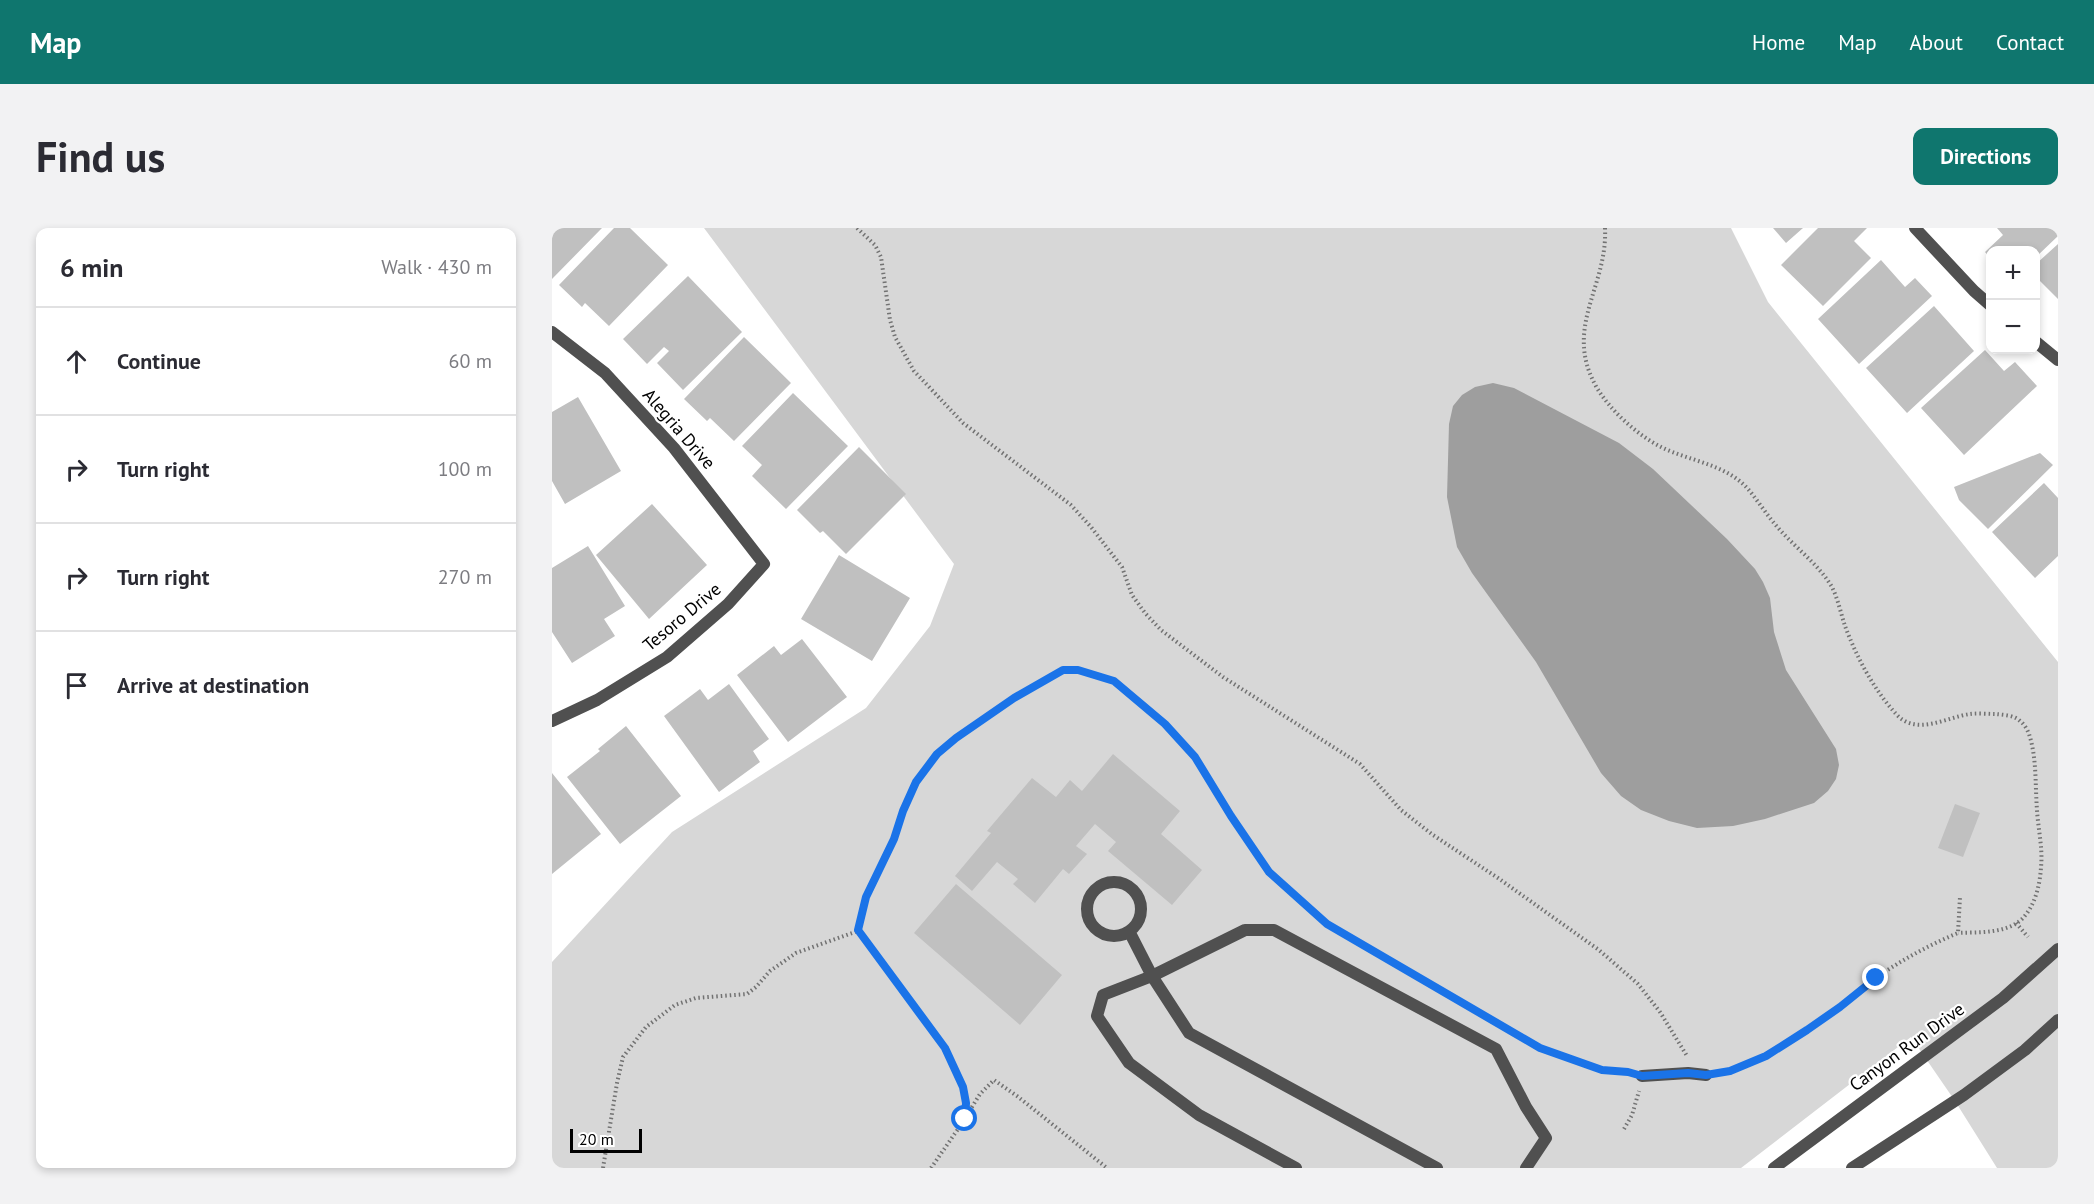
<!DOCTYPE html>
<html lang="en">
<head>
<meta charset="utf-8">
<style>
	:root { --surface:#fff; --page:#f2f2f3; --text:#2b2b33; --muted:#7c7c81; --line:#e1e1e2; --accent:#0f766e }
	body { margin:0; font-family:"PT Sans",sans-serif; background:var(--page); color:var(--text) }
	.controls { position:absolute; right:18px; top:18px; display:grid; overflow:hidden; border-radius:12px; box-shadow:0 3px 9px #0003 }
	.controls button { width:54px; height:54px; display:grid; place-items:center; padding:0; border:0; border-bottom:2px solid var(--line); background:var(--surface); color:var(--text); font:30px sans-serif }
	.scale { position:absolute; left:18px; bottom:15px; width:72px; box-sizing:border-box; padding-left:6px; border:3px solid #000; border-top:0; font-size:16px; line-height:21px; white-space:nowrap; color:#000; -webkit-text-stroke:4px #fff; paint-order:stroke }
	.stop { position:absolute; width:18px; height:18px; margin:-14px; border:4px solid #1a73e8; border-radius:50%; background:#fff }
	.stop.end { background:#1a73e8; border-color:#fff; box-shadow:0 2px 6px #0008 }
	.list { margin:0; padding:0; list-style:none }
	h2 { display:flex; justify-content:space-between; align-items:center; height:78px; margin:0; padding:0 24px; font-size:26px }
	h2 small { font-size:20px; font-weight:400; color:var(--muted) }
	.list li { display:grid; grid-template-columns:39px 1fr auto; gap:18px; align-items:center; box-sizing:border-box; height:108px; padding:0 24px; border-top:2px solid var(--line) }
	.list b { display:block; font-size:22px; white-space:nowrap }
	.list em { font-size:20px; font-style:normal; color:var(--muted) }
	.icon { flex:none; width:33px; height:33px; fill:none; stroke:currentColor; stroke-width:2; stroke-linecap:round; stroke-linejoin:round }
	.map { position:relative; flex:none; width:1506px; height:940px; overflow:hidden; border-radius:12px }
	header { display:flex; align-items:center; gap:36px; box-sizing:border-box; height:84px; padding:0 30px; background:var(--accent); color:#fff }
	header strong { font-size:28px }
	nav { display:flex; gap:33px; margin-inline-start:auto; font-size:21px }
	.intro { display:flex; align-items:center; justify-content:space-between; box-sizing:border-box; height:144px; padding:0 36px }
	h1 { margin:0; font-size:42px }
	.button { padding:15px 27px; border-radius:12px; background:var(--accent); color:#fff; font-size:21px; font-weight:700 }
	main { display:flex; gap:36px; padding:0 36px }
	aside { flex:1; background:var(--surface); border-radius:12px; box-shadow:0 3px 9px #0003 }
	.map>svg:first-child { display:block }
	.green { fill:#d7d7d7 }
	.water { fill:#9e9e9e }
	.building { fill:#c0c0c0 }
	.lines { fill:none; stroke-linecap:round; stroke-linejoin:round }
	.path { stroke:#727272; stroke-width:4; stroke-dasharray:1.5 3; stroke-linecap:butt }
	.service { stroke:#505050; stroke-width:12 }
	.minor { stroke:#505050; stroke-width:12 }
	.tertiary { stroke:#505050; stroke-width:12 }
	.route { stroke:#1a73e8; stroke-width:8 }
	.labels { text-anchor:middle; stroke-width:4.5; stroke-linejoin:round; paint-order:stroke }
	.street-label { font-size:18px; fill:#000; stroke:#fff }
</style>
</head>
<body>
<header>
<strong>Map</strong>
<nav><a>Home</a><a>Map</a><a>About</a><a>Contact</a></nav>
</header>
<div class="intro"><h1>Find us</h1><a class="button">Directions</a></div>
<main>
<aside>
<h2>6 min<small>Walk · 430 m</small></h2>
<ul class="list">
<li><svg class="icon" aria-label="ahead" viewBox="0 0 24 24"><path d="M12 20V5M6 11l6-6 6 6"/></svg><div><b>Continue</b></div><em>60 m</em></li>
<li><svg class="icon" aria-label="right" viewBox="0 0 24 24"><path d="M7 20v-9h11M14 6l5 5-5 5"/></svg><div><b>Turn right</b></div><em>100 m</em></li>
<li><svg class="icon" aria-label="right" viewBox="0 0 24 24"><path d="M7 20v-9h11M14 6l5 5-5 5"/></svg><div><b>Turn right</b></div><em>270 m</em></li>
<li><svg class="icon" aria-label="arrive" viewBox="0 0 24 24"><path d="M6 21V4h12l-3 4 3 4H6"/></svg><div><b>Arrive at destination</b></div></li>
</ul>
</aside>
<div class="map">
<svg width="1506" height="940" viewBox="0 0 1506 940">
	<rect width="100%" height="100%" fill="#fff"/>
	<path class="green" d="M152 0H1179L1216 74 1506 434V940H1445L1403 873 1359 809 1189 940H0V734L120 604 314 480 378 398 402 336Z"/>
	<path class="water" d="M941 155 962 160 1067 215 1101 241 1175 311 1203 341 1211 354 1218 370 1222 404 1234 442 1284 521 1287 537 1284 551 1276 563 1262 575 1213 591 1181 598 1145 600 1117 593 1089 582 1069 568 1049 545 984 434 920 345 905 319 895 269 897 196 901 178 910 167 923 159Z"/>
	<path class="building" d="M0 0H50L0 51Z
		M62 0H78L116 37 57 98 33 75 30 79 7 57Z
		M1221 0H1251L1234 15Z
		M1266 0H1315L1302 13 1319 30 1271 78 1229 37Z
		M1445 0H1506V8L1484 29V22H1438V30L1433 24 1451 7Z
		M1506 16V71L1484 49V36Z
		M1329 32 1353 59 1363 50 1380 68 1307 136 1266 91Z
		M136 48 190 104 131 162 105 135 117 123 112 119 95 136 71 111Z
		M1382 78 1422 123 1355 185 1314 140Z
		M192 109 239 155 182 213 158 190 155 193 132 171Z
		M1433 122 1452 143 1463 134 1485 158 1412 227 1369 180Z
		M241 165 296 218 234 281 200 248 210 237 190 218Z
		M26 169 69 243 13 276 0 253V184Z
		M307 219 354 266 294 326 271 303 268 305 245 282Z
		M1488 225 1501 237 1436 301 1407 272 1402 259Z
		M1492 255 1506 270V328L1483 350 1440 304Z
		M100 276 155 337 97 391 44 327Z
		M36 318 73 378 52 391 63 408 20 435 0 404V340Z
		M287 327 358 370 320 433 249 391Z
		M250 411 295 469 236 514 185 447 222 418 229 427Z
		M177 456 217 511 201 523 208 534 167 564 112 488 148 461 156 472Z
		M74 498 129 568 68 616 15 549 48 523 46 521Z
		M561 526 628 583 609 606 650 642 620 677 556 623 564 614 543 596 524 618 535 626 517 646 511 641 483 675 461 656 466 651 445 634 420 663 403 648 439 605 435 603 480 550 504 569 518 552 530 563Z
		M0 545 49 606 0 646Z
		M1403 576 1428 585 1411 629 1386 620Z
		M404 656 510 747 468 797 362 705Z"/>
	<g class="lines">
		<path class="path" d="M305 0 323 17 329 29 338 92 343 109 362 143 411 195 519 277 539 299 570 339 580 367 593 385 609 402 671 449 808 536 849 582 881 607 946 650 1047 722 1086 756 1108 784 1135 828
			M1053 0C1056 59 1010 100 1045 160 1059 183 1084 206 1109 219 1137 233 1174 236 1196 261 1207 274 1216 289 1228 302 1245 321 1267 337 1280 359 1286 371 1289 386 1293 398 1305 430 1322 462 1345 487 1365 508 1395 489 1418 486 1426 485 1436 486 1444 486 1452 487 1462 487 1468 493 1472 496 1475 501 1477 506 1485 530 1483 557 1485 582 1486 600 1491 621 1489 639 1488 657 1483 678 1470 691 1454 706 1426 704 1406 705
			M1464 695 1476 709
			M1169 845C1224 835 1281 781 1325 749 1350 732 1377 717 1406 705L1408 669
			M415 887 428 866 442 852 465 868 555 940
			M1072 901 1080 887 1087 863
			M51 940 65 855 71 829 94 799 123 777 144 770 195 766 204 759 218 743 244 725 306 703
			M379 940 413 891 414 875 411 859 393 820 306 703 314 669 342 611 351 583 364 554 385 526 404 510 462 469 511 443 526 442 562 453 613 497 643 529 679 588 717 644 775 696 989 820 1050 842 1075 844"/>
		<path class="service" d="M535 681a27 27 0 1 1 54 0a27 27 0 1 1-54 0Z
			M577 703 600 748 637 805 885 940
			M1090 848 1136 845 1154 847
			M744 940 647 887 577 835 545 788 551 767 600 748 693 702H722L944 821 974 879 994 910 974 940"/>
		<path class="minor" d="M1363 0 1422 63 1438 77
			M0 104 53 145 122 220 212 336 176 376 115 429 45 472 0 493
			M1484 114 1506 132"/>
		<path class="tertiary" d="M1222 940 1451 770 1506 721
			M1300 940 1412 867 1473 822 1506 792"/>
	</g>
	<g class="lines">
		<path class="route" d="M413 891 414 875 411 859 393 820 306 702 314 669 342 611 351 583 364 554 385 526 404 510 462 470 511 442H526L562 453 613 496 643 529 679 588 717 644 775 696 988 820 1050 842 1076 844 1090 848 1136 845 1154 847 1178 843 1214 828 1255 802 1288 779 1324 750"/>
	</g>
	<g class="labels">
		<g class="street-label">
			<text transform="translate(127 201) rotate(49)" y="6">Alegria Drive</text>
			<text transform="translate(130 389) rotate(-40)" y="6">Tesoro Drive</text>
			<text transform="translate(1355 819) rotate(-36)" y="6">Canyon Run Drive</text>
		</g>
	</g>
</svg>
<div class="controls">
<button>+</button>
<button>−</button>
</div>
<div class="scale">20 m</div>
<div class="stop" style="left:413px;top:891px"></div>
<div class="stop end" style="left:1324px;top:750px"></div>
</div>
</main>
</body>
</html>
